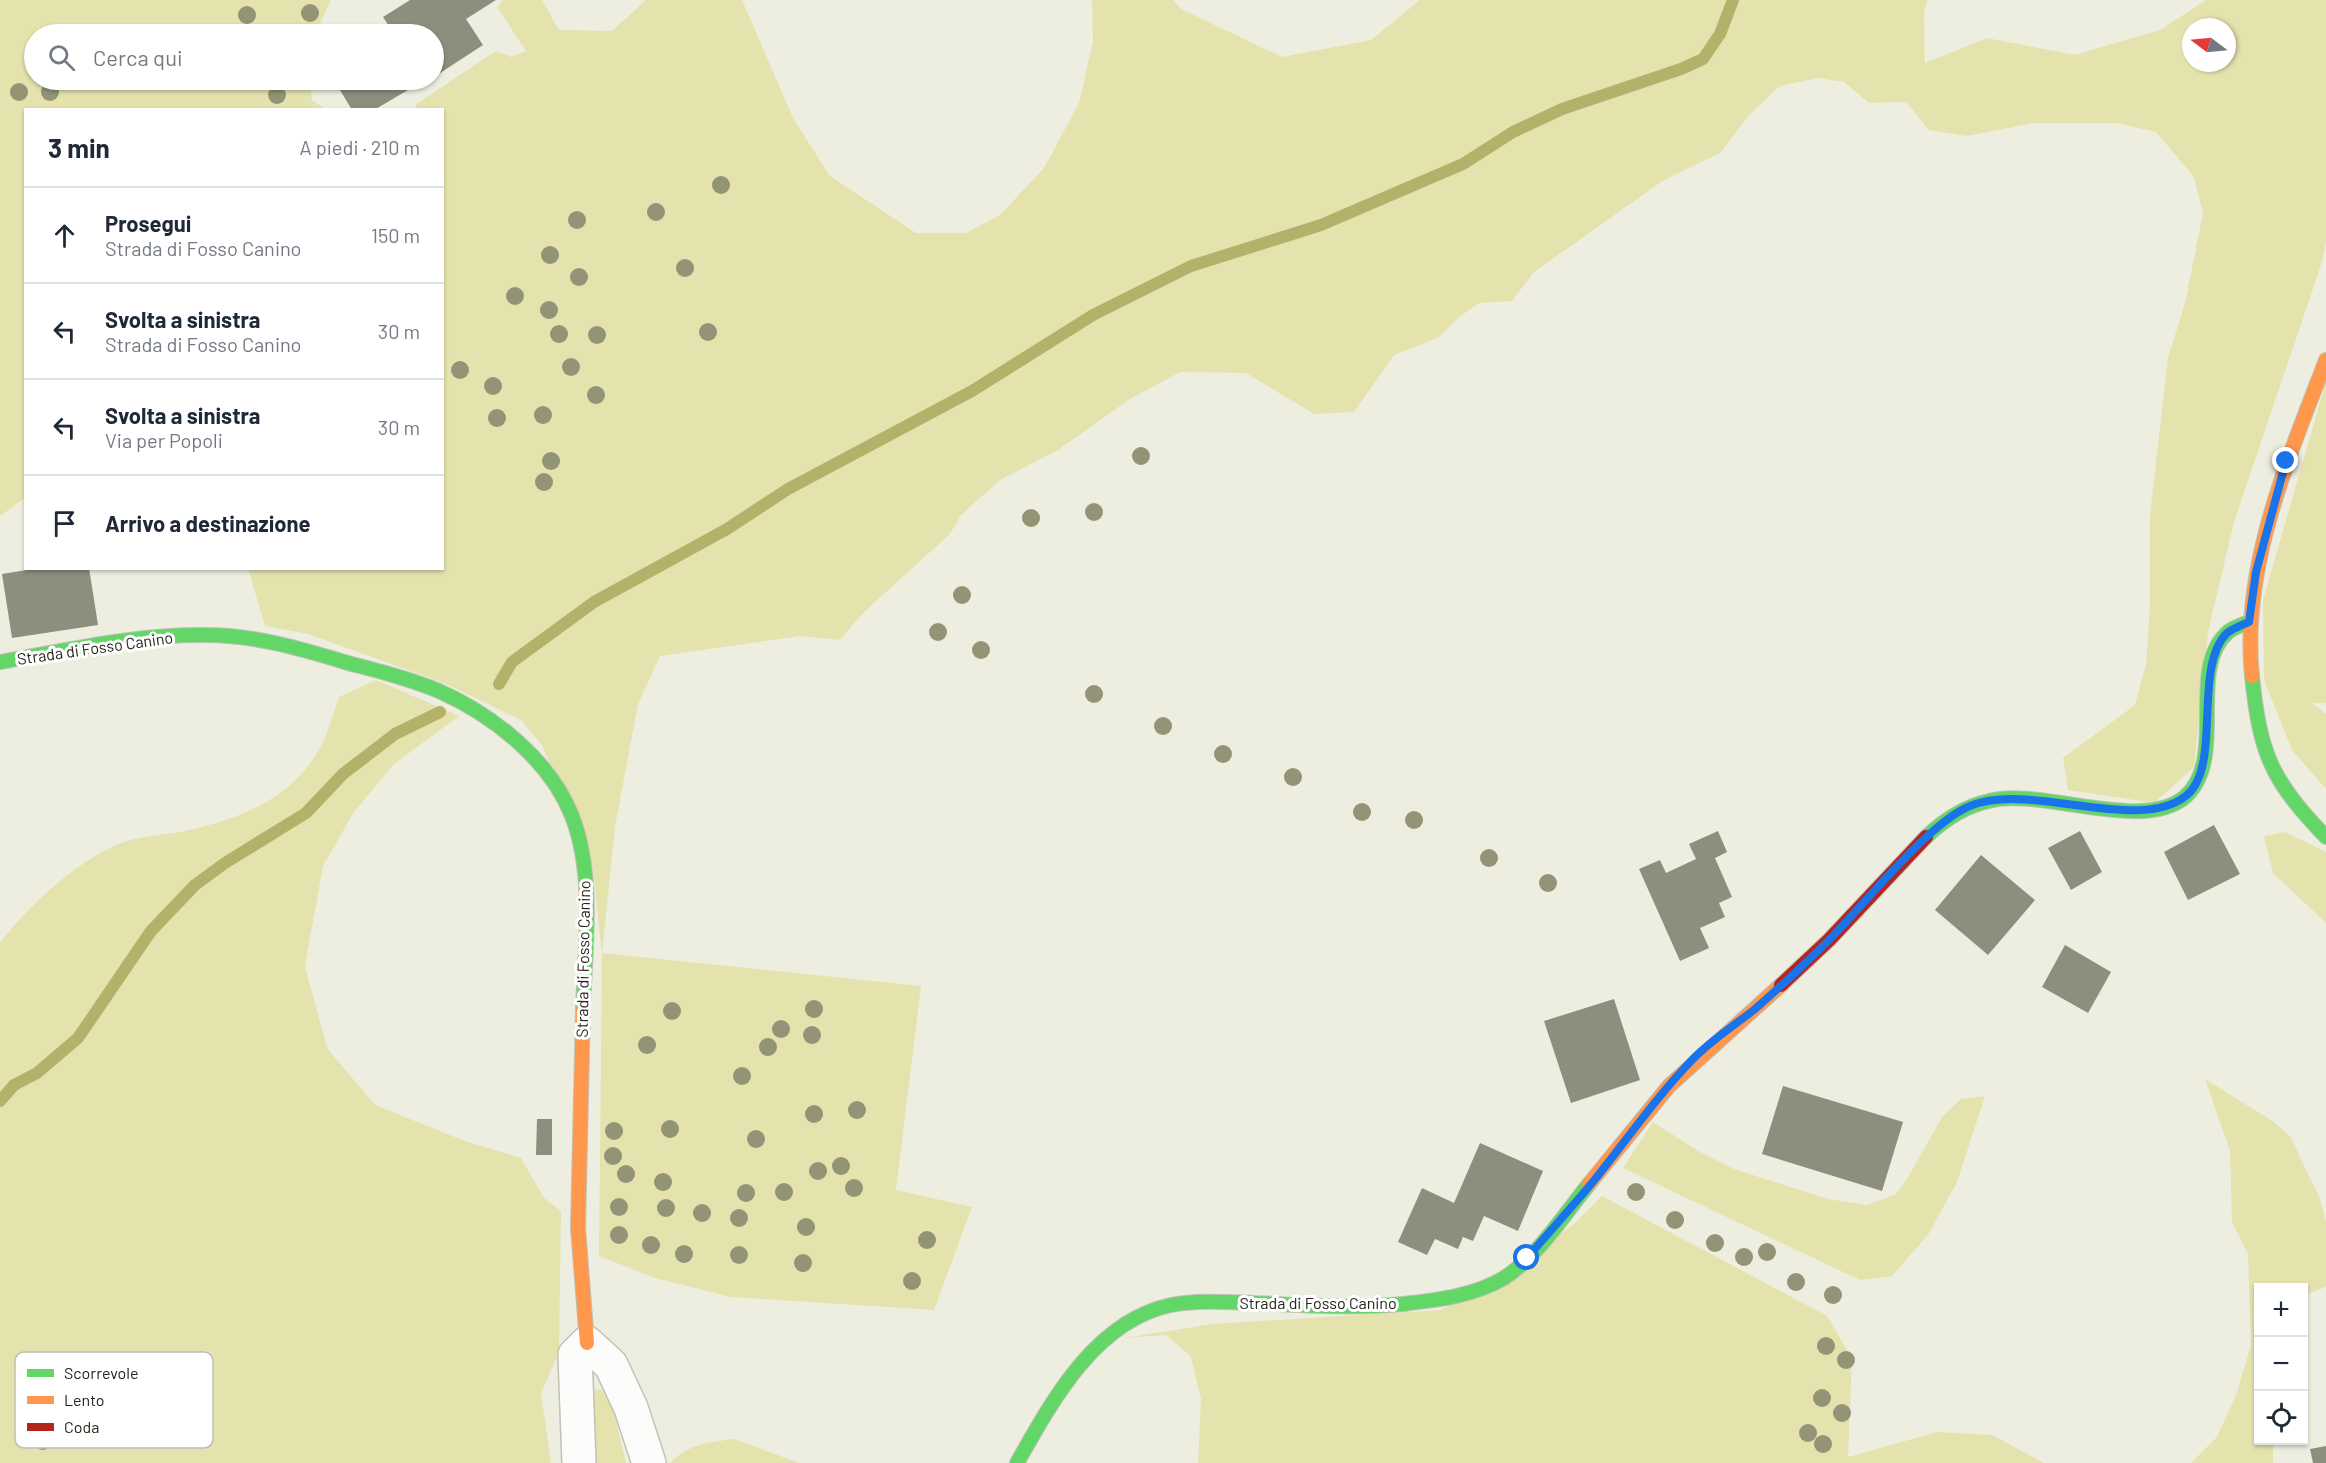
<!DOCTYPE html>
<html lang="it">
<head>
<meta charset="utf-8">
<style>
	:root { --surface:#fff; --page:#f6f6f7; --text:#1f2937; --muted:#747a83; --line:#e0e1e3 }
	body { margin:0; font-family:Barlow,sans-serif; background:var(--page); color:var(--text) }
	.controls { position:absolute; right:18px; bottom:18px; display:grid; overflow:hidden; border-radius:0px; box-shadow:0 2px 4px #0004 }
	.controls button { width:54px; height:54px; display:grid; place-items:center; padding:0; border:0; border-bottom:2px solid var(--line); background:var(--surface); color:var(--text); font:30px sans-serif }
	.compass { position:absolute; left:2182px; top:18px; width:54px; height:54px; border-radius:50%; background:var(--surface); box-shadow:0 2px 4px #0004; rotate:286deg }
	.stop { position:absolute; width:18px; height:18px; margin:-14px; border:4px solid #1a73e8; border-radius:50%; background:#fff }
	.stop.end { background:#1a73e8; border-color:#fff; box-shadow:0 2px 6px #0008 }
	.list { margin:0; padding:0; list-style:none }
	h2 { display:flex; justify-content:space-between; align-items:center; height:78px; margin:0; padding:0 24px; font-size:26px }
	h2 small { font-size:20px; font-weight:400; color:var(--muted) }
	.list li { display:grid; grid-template-columns:39px 1fr auto; gap:18px; align-items:center; box-sizing:border-box; height:96px; padding:0 24px; border-top:2px solid var(--line) }
	.list b { display:block; font-size:22px; white-space:nowrap }
	.list p { margin:0; font-size:20px; white-space:nowrap; color:var(--muted) }
	.list em { font-size:20px; font-style:normal; color:var(--muted) }
	.icon { flex:none; width:33px; height:33px; fill:none; stroke:currentColor; stroke-width:2; stroke-linecap:round; stroke-linejoin:round }
	.map { position:relative; flex:none; width:2326px; height:1463px; overflow:hidden }
	.search { position:absolute; background:var(--surface); box-shadow:0 2px 4px #0004; left:24px; top:24px; width:420px; height:66px; display:flex; align-items:center; gap:15px; box-sizing:border-box; padding:0 21px; border-radius:33px; color:var(--muted); font-size:22px }
	.panel { position:absolute; background:var(--surface); box-shadow:0 2px 4px #0004; left:24px; top:108px; width:420px; height:462px; border-radius:0px }
	.map>svg:first-child { display:block }
	.green { fill:#e4e3ae; fill-rule:evenodd }
	.lines { fill:none; stroke-linecap:round; stroke-linejoin:round }
	.stream { stroke:#b4b26a; stroke-width:12 }
	.building { fill:#8e8e7e }
	.street-casing { stroke:#c1c1b6; stroke-width:36 }
	.fast-casing { stroke:#c1c1b6; stroke-width:16 }
	.slow-casing { stroke:#c1c1b6; stroke-width:16 }
	.jam-casing { stroke:#c1c1b6; stroke-width:16 }
	.street { stroke:#fcfcfa; stroke-width:33 }
	.fast { stroke:#63d668; stroke-width:14 }
	.slow { stroke:#ff974d; stroke-width:14 }
	.jam { stroke:#b3261e; stroke-width:14 }
	.tree { fill:#939376 }
	.route { stroke:#1a73e8; stroke-width:8 }
	.labels { text-anchor:middle; stroke-width:6; stroke-linejoin:round; paint-order:stroke }
	.street-label { font-size:16px; fill:#25251b; stroke:#fff }
	.key { fill:#fff; stroke:#bebebb; stroke-width:1.5 }
	.key-label { font-size:16px; fill:#25251b }
</style>
</head>
<body>
<div class="map">
<svg width="2326" height="1463" viewBox="0 0 2326 1463">
	<rect width="100%" height="100%" fill="#eeeee0"/>
	<path class="green" d="M0 0H331L315 34H34V80H309L312 100 325 109 26 110 25 498 0 516Z
		M503 0H542L559 30 612 31 646 0H742L794 120 830 176 916 233H966L1000 215 1044 168 1079 103 1093 41 1092 0H1173L1181 9 1282 57 1371 40 1420 0H1927L1924 13 1925 63 1987 38 2075 55 2160 30 2206 0H2326V241L2322 262 2234 522 2208 632 2194 767 2154 803 2068 790 2063 758 2135 705 2146 664 2150 604V514L2168 358 2185 303 2203 213 2194 177 2156 132 2116 123H2033L1967 136 1929 130 1906 102 1869 103 1844 82 1818 78 1780 86 1749 115 1720 153 1664 180 1534 272 1512 301 1479 303 1458 318 1438 338 1394 355 1354 412 1314 414 1246 373 1180 372 1130 399 1058 450 1000 480 961 515 950 534 864 612 840 640 800 636 660 656 638 704 615 827 602 953 921 986 896 1190 972 1207 934 1310 731 1297 655 1278 599 1256 602 954 593 870 542 745 521 720 444 683 308 634 265 626 248 569 442 568V110L418 109 415 105 496 51 511 57 526 51 497 7ZM2191 27H2227V63H2191Z
		M2326 381V703H2312L2326 714V789L2292 750 2264 680 2263 600Z
		M376 680 459 716 394 764 354 812 323 866 305 966 327 1048 375 1105 465 1141 521 1158 544 1198 561 1211 559 1353 541 1393 551 1463H0V943C30 904 80 857 127 841 146 835 169 835 189 830 245 818 298 795 324 740 330 726 334 711 339 697Z
		M2285 832 2326 852V923L2273 873 2264 836Z
		M2205 1079 2274 1122 2290 1136 2320 1199 2326 1223V1287L2304 1295V1288H2258V1440L2273 1441V1463H2191L2217 1437 2236 1395 2251 1345 2248 1254 2232 1222 2230 1151Z
		M1985 1096 1957 1182 1928 1235 1892 1276 1860 1280 1623 1168 1653 1122 1698 1151 1734 1169 1828 1199 1867 1205 1896 1194 1907 1179 1942 1117 1961 1099Z
		M1602 1196 1827 1316 1852 1358 1848 1457 1937 1432 1992 1435 2044 1463H1198L1201 1399 1191 1357 1166 1335 1124 1338 1212 1324 1441 1310 1572 1226Z
		M595 1389 602 1390 613 1408 626 1463H590L592 1402Z
		M734 1439 799 1463H670C688 1444 710 1442 734 1439Z"/>
	<g class="lines">
		<path class="stream" d="M499 684 512 662 594 602 727 529 788 489 972 391 1093 315 1191 266 1321 225 1463 164 1513 132 1562 109 1681 69 1703 59 1720 34 1733 0
			M0 1101 14 1085 37 1073 78 1038 151 931 195 885 225 863 306 813 343 774 395 734 440 712"/>
	</g>
	<path class="building" d="M410 0H496L466 19 483 45 434 77V34H394L383 17Z
		M334 80H402L408 90 374 110H352Z
		M39 568H89L98 625 12 638 2 574Z
		M2214 825 2240 874 2188 900 2164 852Z
		M1718 831 1727 852 1715 858 1732 897 1719 903 1725 917 1700 928 1709 948 1680 961 1639 869 1660 860 1666 873 1696 859 1689 844Z
		M2080 831 2102 872 2071 890 2048 848Z
		M1981 855 2035 900 1988 955 1935 910Z
		M2065 945 2111 972 2088 1013 2042 987Z
		M1614 999 1640 1080 1571 1103 1544 1021Z
		M1783 1086 1903 1122 1882 1191 1762 1154Z
		M537 1119H552V1155H536Z
		M1480 1143 1543 1171 1518 1231 1484 1216 1473 1241 1463 1237 1458 1249 1435 1239 1427 1255 1398 1242 1422 1188 1454 1203Z
		M2326 1446V1463H2313L2310 1449Z"/>
	<g class="lines">
		<defs>
			<path id="street" d="M579 1463 575 1355 587 1343 611 1365 631 1408 649 1463"/>
			<path id="fast" d="M0 662C68 650 137 634 206 635 255 635 302 649 348 663 379 671 410 679 439 691 493 715 550 760 572 816 595 875 585 947 583 1009
				M2252 676C2260 754 2271 780 2326 837
				M1926 837C1944 820 1965 806 1989 801 2042 787 2144 834 2186 796 2228 757 2186 669 2228 632 2234 627 2242 625 2249 622
				M1017 1463C1052 1401 1095 1321 1171 1305 1198 1300 1226 1302 1253 1303 1303 1305 1353 1309 1403 1304 1437 1300 1474 1296 1504 1278 1538 1256 1564 1215 1589 1184"/>
			<path id="slow" d="M2252 676C2241 567 2288 460 2326 360
				M583 1009 578 1228 587 1343
				M1589 1184 1669 1086 1781 985"/>
			<path id="jam" d="M1781 985 1829 940 1926 837"/>
		</defs>
		<use href="#street" class="street-casing"/>
		<use href="#fast" class="fast-casing"/>
		<use href="#slow" class="slow-casing"/>
		<use href="#jam" class="jam-casing"/>
		<use href="#street" class="street"/>
		<use href="#fast" class="fast"/>
		<use href="#slow" class="slow"/>
		<use href="#jam" class="jam"/>
	</g>
	<g class="tree">
		<circle cx="310" cy="13" r="9"/>
		<circle cx="247" cy="15" r="9"/>
		<circle cx="19" cy="92" r="9"/>
		<circle cx="50" cy="92" r="9"/>
		<circle cx="277" cy="95" r="9"/>
		<circle cx="721" cy="185" r="9"/>
		<circle cx="656" cy="212" r="9"/>
		<circle cx="577" cy="220" r="9"/>
		<circle cx="550" cy="255" r="9"/>
		<circle cx="685" cy="268" r="9"/>
		<circle cx="579" cy="277" r="9"/>
		<circle cx="515" cy="296" r="9"/>
		<circle cx="549" cy="310" r="9"/>
		<circle cx="708" cy="332" r="9"/>
		<circle cx="559" cy="334" r="9"/>
		<circle cx="597" cy="335" r="9"/>
		<circle cx="571" cy="367" r="9"/>
		<circle cx="460" cy="370" r="9"/>
		<circle cx="493" cy="386" r="9"/>
		<circle cx="596" cy="395" r="9"/>
		<circle cx="543" cy="415" r="9"/>
		<circle cx="497" cy="418" r="9"/>
		<circle cx="1141" cy="456" r="9"/>
		<circle cx="551" cy="461" r="9"/>
		<circle cx="544" cy="482" r="9"/>
		<circle cx="1094" cy="512" r="9"/>
		<circle cx="1031" cy="518" r="9"/>
		<circle cx="962" cy="595" r="9"/>
		<circle cx="938" cy="632" r="9"/>
		<circle cx="981" cy="650" r="9"/>
		<circle cx="1094" cy="694" r="9"/>
		<circle cx="1163" cy="726" r="9"/>
		<circle cx="1223" cy="754" r="9"/>
		<circle cx="1293" cy="777" r="9"/>
		<circle cx="1362" cy="812" r="9"/>
		<circle cx="1414" cy="820" r="9"/>
		<circle cx="1489" cy="858" r="9"/>
		<circle cx="1548" cy="883" r="9"/>
		<circle cx="814" cy="1009" r="9"/>
		<circle cx="672" cy="1011" r="9"/>
		<circle cx="781" cy="1029" r="9"/>
		<circle cx="812" cy="1035" r="9"/>
		<circle cx="647" cy="1045" r="9"/>
		<circle cx="768" cy="1047" r="9"/>
		<circle cx="742" cy="1076" r="9"/>
		<circle cx="857" cy="1110" r="9"/>
		<circle cx="814" cy="1114" r="9"/>
		<circle cx="670" cy="1129" r="9"/>
		<circle cx="614" cy="1131" r="9"/>
		<circle cx="756" cy="1139" r="9"/>
		<circle cx="613" cy="1156" r="9"/>
		<circle cx="841" cy="1166" r="9"/>
		<circle cx="818" cy="1171" r="9"/>
		<circle cx="626" cy="1174" r="9"/>
		<circle cx="663" cy="1182" r="9"/>
		<circle cx="854" cy="1188" r="9"/>
		<circle cx="784" cy="1192" r="9"/>
		<circle cx="1636" cy="1192" r="9"/>
		<circle cx="746" cy="1193" r="9"/>
		<circle cx="619" cy="1207" r="9"/>
		<circle cx="666" cy="1208" r="9"/>
		<circle cx="702" cy="1213" r="9"/>
		<circle cx="739" cy="1218" r="9"/>
		<circle cx="1675" cy="1220" r="9"/>
		<circle cx="806" cy="1227" r="9"/>
		<circle cx="619" cy="1235" r="9"/>
		<circle cx="927" cy="1240" r="9"/>
		<circle cx="1715" cy="1243" r="9"/>
		<circle cx="651" cy="1245" r="9"/>
		<circle cx="1767" cy="1252" r="9"/>
		<circle cx="684" cy="1254" r="9"/>
		<circle cx="739" cy="1255" r="9"/>
		<circle cx="1744" cy="1257" r="9"/>
		<circle cx="803" cy="1263" r="9"/>
		<circle cx="912" cy="1281" r="9"/>
		<circle cx="1796" cy="1282" r="9"/>
		<circle cx="1833" cy="1295" r="9"/>
		<circle cx="1826" cy="1346" r="9"/>
		<circle cx="1846" cy="1360" r="9"/>
		<circle cx="1822" cy="1398" r="9"/>
		<circle cx="1842" cy="1413" r="9"/>
		<circle cx="1808" cy="1433" r="9"/>
		<circle cx="43" cy="1441" r="9"/>
		<circle cx="1823" cy="1444" r="9"/>
	</g>
	<g class="lines">
		<path class="route" d="M1527 1258C1550 1231 1574 1205 1596 1178 1628 1138 1657 1096 1693 1059 1711 1040 1735 1025 1755 1009 1780 987 1805 964 1829 940 1863 906 1928 823 1970 806 2030 781 2140 835 2187 795 2222 765 2193 669 2226 634 2231 629 2242 625 2249 622L2256 572 2286 461"/>
	</g>
	<g class="labels">
		<g class="street-label">
			<text transform="translate(95 648) rotate(-8)" y="6">Strada di Fosso Canino</text>
			<text transform="translate(583 959) rotate(-89)" y="6">Strada di Fosso Canino</text>
			<text x="1318" y="1309">Strada di Fosso Canino</text>
		</g>
	</g>
	<rect x="15" y="1352" width="198" height="96" rx="9" class="key"/>
	<rect x="27" y="1369" width="27" height="8" fill="#63d668"/>
	<rect x="27" y="1396" width="27" height="8" fill="#ff974d"/>
	<rect x="27" y="1423" width="27" height="8" fill="#b3261e"/>
	<g class="key-label">
		<text x="64" y="1379">Scorrevole</text>
		<text x="64" y="1406">Lento</text>
		<text x="64" y="1433">Coda</text>
	</g>
</svg>
<div class="controls">
<button>+</button>
<button>−</button>
<button><svg class="icon" aria-label="locate" viewBox="0 0 24 24"><circle cx="12" cy="12" r="6"/><path d="M12 2v4M12 18v4M2 12h4M18 12h4"/></svg></button>
</div>
<svg class="compass" viewBox="-18 -18 36 36"><path d="M0-13l5 13h-10z" fill="#e53935"/><path d="M0 13l5-13h-10z" fill="#747a83"/></svg>
<div class="stop" style="left:1527px;top:1258px"></div>
<div class="stop end" style="left:2286px;top:461px"></div>
<div class="search"><svg class="icon" aria-label="search" viewBox="0 0 24 24"><circle cx="10" cy="10" r="6"/><path d="M15 15l6 6"/></svg>Cerca qui</div>
<section class="panel">
<h2>3 min<small>A piedi · 210 m</small></h2>
<ul class="list">
<li><svg class="icon" aria-label="ahead" viewBox="0 0 24 24"><path d="M12 20V5M6 11l6-6 6 6"/></svg><div><b>Prosegui</b><p>Strada di Fosso Canino</p></div><em>150 m</em></li>
<li><svg class="icon" aria-label="left" viewBox="0 0 24 24"><path d="M17 20v-9H6M10 6l-5 5 5 5"/></svg><div><b>Svolta a sinistra</b><p>Strada di Fosso Canino</p></div><em>30 m</em></li>
<li><svg class="icon" aria-label="left" viewBox="0 0 24 24"><path d="M17 20v-9H6M10 6l-5 5 5 5"/></svg><div><b>Svolta a sinistra</b><p>Via per Popoli</p></div><em>30 m</em></li>
<li><svg class="icon" aria-label="arrive" viewBox="0 0 24 24"><path d="M6 21V4h12l-3 4 3 4H6"/></svg><div><b>Arrivo a destinazione</b></div></li>
</ul>
</section>
</div>
</body>
</html>
